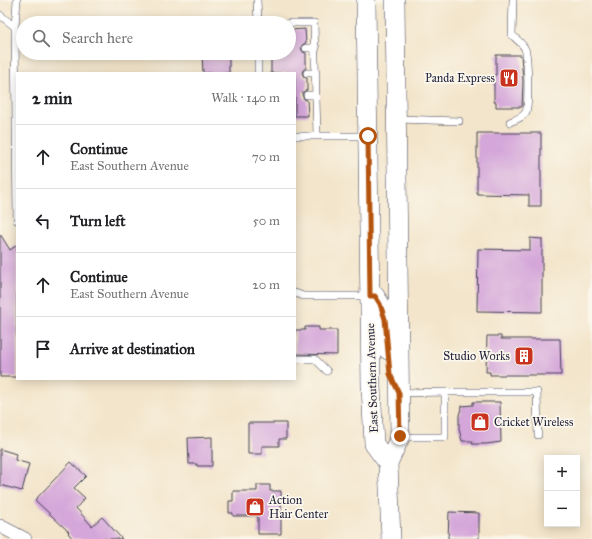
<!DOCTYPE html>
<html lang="en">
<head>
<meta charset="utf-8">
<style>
	:root { --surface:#fff; --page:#f6f6f6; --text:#202124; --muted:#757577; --line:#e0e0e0 }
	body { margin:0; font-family:"IM FELL Great Primer",serif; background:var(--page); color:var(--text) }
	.controls { position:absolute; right:12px; bottom:12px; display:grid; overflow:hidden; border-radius:0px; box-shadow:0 2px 10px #0003 }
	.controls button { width:36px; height:36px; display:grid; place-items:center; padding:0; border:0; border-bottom:1px solid var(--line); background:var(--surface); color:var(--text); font:20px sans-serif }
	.stop { position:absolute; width:12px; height:12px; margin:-9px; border:3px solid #b45309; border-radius:50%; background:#fff }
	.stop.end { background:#b45309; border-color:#fff; box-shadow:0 1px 4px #0008 }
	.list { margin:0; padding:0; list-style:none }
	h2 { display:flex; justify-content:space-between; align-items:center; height:52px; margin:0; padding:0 16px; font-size:17px }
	h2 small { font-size:13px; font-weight:400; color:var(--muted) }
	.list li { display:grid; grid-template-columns:26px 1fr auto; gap:12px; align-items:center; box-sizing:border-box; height:64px; padding:0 16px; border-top:1px solid var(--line) }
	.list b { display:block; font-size:15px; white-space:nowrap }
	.list p { margin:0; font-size:13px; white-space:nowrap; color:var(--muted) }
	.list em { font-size:13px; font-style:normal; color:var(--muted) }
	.icon { flex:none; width:22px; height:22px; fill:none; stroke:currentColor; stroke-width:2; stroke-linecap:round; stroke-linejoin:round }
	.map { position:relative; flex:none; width:592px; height:539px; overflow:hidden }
	.search { position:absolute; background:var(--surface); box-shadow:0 2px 10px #0003; left:16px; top:16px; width:280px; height:44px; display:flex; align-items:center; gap:10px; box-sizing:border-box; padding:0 14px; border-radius:22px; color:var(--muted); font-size:15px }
	.panel { position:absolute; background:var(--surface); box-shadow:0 2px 10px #0003; left:16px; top:72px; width:280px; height:308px; border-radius:0px }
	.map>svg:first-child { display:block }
	.building { fill:#d4a6d9 }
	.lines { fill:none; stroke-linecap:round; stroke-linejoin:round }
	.service-casing { stroke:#413f51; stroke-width:8 }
	.minor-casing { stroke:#413f51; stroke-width:14 }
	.secondary-casing { stroke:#413f51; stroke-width:20 }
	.service { stroke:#fff; stroke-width:7 }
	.minor { stroke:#fff; stroke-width:13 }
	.secondary { stroke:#fff; stroke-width:19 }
	.route { stroke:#b45309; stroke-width:5 }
	.labels { text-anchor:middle; stroke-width:3.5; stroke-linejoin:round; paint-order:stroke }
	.poi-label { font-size:12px; fill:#22223b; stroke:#fbf7ec; text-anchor:end }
	.street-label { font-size:12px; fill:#22223b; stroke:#fbf7ec }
</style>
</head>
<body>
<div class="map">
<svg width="592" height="539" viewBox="0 0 592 539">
	<rect width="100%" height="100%" fill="#fbf7ec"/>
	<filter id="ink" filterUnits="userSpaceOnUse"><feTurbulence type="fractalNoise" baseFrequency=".025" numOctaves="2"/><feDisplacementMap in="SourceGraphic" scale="8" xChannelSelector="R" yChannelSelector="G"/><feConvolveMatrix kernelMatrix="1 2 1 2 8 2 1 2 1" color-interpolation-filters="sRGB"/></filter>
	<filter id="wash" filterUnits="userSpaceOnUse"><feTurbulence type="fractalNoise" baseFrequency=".012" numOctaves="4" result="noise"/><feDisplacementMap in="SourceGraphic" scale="16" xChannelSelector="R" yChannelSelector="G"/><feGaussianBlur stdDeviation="0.9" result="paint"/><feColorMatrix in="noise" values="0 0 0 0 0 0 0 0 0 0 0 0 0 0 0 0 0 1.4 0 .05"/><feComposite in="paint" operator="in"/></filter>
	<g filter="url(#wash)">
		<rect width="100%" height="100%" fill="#f3e5cb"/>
		<g id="blocks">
			<path class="building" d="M305 29 306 43 302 45 301 48 303 52 306 53V68L303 70 302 73 304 77 307 78V90L303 92 302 95 304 99 307 100 308 116H295V73H271V53H289V30Z
				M202 53H229V73H203Z
				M496 55H521L523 81 522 107H496V102H494V75H496Z
				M477 133H541V206H529V195L477 194Z
				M0 234 10 250 17 245V377H0Z
				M530 238 542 239V312L477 311 478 249 530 250Z
				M305 327H319V330H337V355L295 354V330H305Z
				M487 336H501V339H560L561 375H490V372H486Z
				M473 402H500L501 442 486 444H472L473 441H462L459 429V415L462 406 473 405Z
				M248 423H286V439H279V446H262V454H248Z
				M212 437V466H197V464H189L188 438Z
				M0 449 16 454 15 460 29 464 22 491 0 485Z
				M71 462 86 476 74 488 85 498 76 508 92 526 102 517 122 539H73L68 533 69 532 35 500Z
				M257 485H270V491H281V534H258V516H233V513H229V501H233V491H257Z
				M449 512 479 513V539H448Z"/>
		</g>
	</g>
	<g filter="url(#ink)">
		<use href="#blocks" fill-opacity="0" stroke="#413f51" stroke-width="1"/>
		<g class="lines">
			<defs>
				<path id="service" d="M257 0 258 23
					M0 15 15 27
					M289 23H314L317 136
					M306 48H316
					M258 53V73
					M307 73H316
					M307 95H316
					M397 119 459 121
					M510 122C517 119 522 118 526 112 529 105 528 56 525 49 523 44 516 39 512 35L513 0
					M295 136H368
					M17 220 15 27 17 0
					M295 293 303 296H370
					M295 359H315L327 371
					M445 392H537L538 435
					M400 393 445 392V437H400"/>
				<path id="minor" d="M0 526 25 539"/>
				<path id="secondary" d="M366 0 371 386 374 444 388 463
					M370 296H375L380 304 385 319 388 350
					M391 539 388 463 400 437 395 0"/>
			</defs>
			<use href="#service" class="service-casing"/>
			<use href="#minor" class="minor-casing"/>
			<use href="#secondary" class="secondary-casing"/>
			<use href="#service" class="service"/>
			<use href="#minor" class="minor"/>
			<use href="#secondary" class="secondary"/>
		</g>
	</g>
	<g class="lines" filter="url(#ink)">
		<path class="route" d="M368 136 370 296H375L380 304 385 319 390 374 399 393 400 436"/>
	</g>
	<defs>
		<symbol id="restaurant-square" viewBox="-11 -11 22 22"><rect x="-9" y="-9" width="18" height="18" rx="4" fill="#c8321e" stroke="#fbf7ec"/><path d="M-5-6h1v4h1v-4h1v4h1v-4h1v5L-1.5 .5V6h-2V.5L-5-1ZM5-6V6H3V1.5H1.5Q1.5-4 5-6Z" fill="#fff"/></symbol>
		<symbol id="building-square" viewBox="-11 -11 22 22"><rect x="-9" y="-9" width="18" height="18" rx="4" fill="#c8321e" stroke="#fbf7ec"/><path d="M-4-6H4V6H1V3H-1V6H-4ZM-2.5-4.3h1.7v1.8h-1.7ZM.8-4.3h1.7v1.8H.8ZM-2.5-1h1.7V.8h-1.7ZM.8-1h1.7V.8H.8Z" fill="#fff"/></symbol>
		<symbol id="shop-square" viewBox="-11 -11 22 22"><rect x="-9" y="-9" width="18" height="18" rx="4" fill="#c8321e" stroke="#fbf7ec"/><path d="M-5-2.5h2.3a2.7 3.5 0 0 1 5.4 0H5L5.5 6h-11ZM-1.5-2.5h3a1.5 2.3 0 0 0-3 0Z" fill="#fff"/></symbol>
	</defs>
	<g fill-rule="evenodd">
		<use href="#restaurant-square" x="498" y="67" width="22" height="22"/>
		<use href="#building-square" x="513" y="345" width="22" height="22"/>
		<use href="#shop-square" x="469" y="411" width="22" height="22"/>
		<use href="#shop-square" x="244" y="496" width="22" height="22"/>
	</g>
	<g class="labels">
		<g class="poi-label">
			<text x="495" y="82">Panda Express</text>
			<text x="510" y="360">Studio Works</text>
			<text x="494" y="426" text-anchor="start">Cricket Wireless</text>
			<text x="269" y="504" text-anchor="start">Action<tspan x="269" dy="14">Hair Center</tspan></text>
		</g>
		<g class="street-label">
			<text transform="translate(372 378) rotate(-92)" y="4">East Southern Avenue</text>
		</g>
	</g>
</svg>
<div class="controls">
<button>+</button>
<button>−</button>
</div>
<div class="stop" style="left:368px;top:136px"></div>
<div class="stop end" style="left:400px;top:436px"></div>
<div class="search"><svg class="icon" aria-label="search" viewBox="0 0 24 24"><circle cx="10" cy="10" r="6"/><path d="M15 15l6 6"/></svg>Search here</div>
<section class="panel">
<h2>2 min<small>Walk · 140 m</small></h2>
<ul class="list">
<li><svg class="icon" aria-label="ahead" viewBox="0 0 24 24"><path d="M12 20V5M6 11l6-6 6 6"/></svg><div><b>Continue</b><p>East Southern Avenue</p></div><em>70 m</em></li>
<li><svg class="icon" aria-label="left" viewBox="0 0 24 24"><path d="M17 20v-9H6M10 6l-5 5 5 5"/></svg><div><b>Turn left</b></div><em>50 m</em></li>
<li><svg class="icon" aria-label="ahead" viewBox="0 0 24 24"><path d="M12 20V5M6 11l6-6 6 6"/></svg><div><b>Continue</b><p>East Southern Avenue</p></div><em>20 m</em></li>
<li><svg class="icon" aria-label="arrive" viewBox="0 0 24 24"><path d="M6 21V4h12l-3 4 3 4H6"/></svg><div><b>Arrive at destination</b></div></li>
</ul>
</section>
</div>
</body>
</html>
